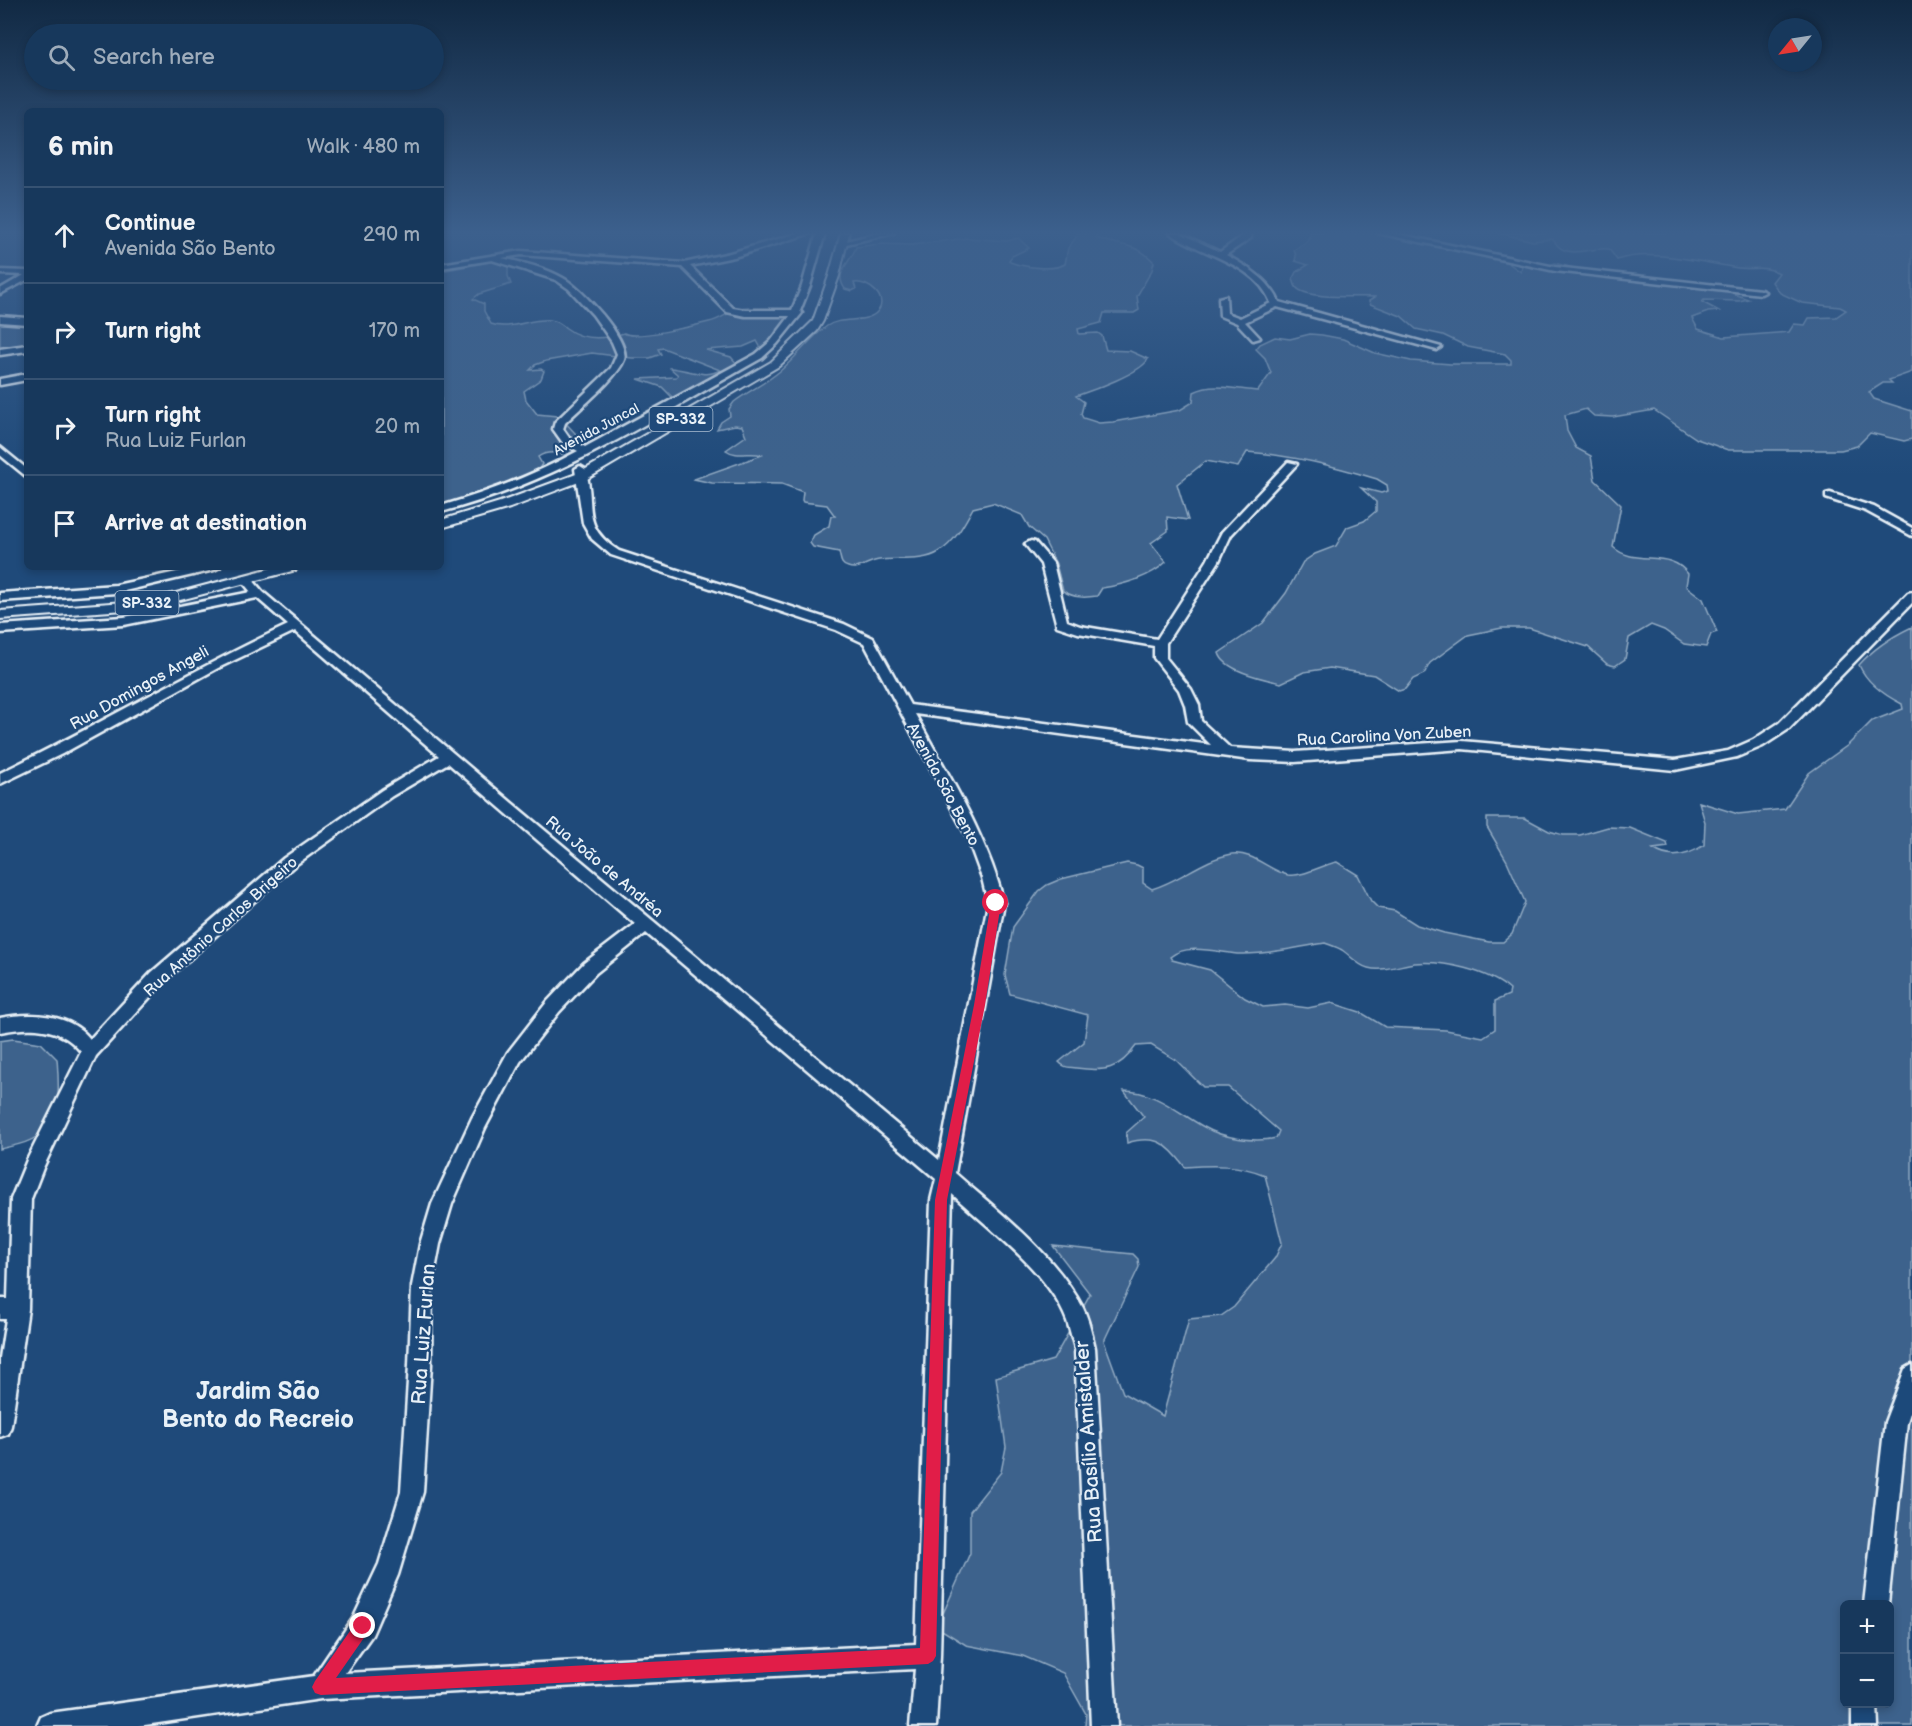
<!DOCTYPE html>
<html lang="en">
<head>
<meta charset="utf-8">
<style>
	:root { --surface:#17385c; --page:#244365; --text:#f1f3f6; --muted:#9eacbb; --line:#365272 }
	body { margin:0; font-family:"Balsamiq Sans",sans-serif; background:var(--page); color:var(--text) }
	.controls { position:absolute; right:18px; bottom:18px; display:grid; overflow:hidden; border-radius:9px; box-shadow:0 3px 9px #0003 }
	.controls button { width:54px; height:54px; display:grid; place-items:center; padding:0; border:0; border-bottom:2px solid var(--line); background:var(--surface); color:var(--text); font:30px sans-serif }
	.compass { position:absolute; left:1768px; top:18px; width:54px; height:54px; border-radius:50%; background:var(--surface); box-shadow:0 3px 9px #0003; rotate:240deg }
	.stop { position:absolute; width:18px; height:18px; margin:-14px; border:4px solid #e11d48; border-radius:50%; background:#fff }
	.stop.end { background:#e11d48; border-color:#fff; box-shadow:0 2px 6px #0008 }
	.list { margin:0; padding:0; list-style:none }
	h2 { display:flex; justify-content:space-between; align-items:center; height:78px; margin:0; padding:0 24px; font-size:26px }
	h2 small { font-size:20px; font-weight:400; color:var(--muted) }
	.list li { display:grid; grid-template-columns:39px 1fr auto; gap:18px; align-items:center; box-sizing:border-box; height:96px; padding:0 24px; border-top:2px solid var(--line) }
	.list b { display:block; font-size:22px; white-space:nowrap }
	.list p { margin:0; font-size:20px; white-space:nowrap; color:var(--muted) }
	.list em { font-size:20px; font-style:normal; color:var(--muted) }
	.icon { flex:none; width:33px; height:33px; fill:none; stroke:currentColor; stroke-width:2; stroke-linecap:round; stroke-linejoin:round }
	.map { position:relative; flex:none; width:1912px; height:1726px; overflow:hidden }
	.search { position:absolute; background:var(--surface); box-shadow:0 3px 9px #0003; left:24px; top:24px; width:420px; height:66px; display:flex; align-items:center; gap:15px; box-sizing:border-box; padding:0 21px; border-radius:33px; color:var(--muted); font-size:22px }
	.panel { position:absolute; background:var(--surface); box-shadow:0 3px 9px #0003; left:24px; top:108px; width:420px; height:462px; border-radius:9px }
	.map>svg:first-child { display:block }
	.green { fill:#3c628c; stroke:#92aac2; stroke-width:1.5; fill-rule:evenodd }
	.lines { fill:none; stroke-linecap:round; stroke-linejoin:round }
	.minor-casing { stroke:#e8f1f8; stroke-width:5 }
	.major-casing { stroke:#e8f1f8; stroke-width:4 }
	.minor { fill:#1f4a7a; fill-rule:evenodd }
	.major { fill:#1f4a7a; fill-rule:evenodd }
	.route { fill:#e11d48 }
	.labels { text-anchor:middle; stroke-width:4.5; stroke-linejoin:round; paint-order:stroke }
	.far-street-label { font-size:14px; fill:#e8f1f8; stroke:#1f4a7a }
	.shield { fill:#1f4a7a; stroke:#acbfd2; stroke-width:1.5 }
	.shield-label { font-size:15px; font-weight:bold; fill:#e8f1f8 }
	.street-label { font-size:16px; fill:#e8f1f8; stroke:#1f4a7a }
	.near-street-label { font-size:20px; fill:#e8f1f8; stroke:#1f4a7a }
	.near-quarter-label { font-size:24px; font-weight:bold; fill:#e8f1f8; stroke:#1f4a7a }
</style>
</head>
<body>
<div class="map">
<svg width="1912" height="1726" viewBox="0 0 1912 1726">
	<rect width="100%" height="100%" fill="#1f4a7a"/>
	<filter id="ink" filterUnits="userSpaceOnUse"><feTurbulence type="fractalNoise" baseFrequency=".0167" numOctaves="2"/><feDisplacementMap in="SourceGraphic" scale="12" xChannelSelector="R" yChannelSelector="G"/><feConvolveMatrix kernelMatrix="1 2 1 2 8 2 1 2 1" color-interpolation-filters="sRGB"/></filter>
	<g filter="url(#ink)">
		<path class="green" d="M1079 233H1097V238C1122 248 1134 241 1154 262L1152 270 1137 296 1139 310 1134 313H1104L1101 323 1078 329 1079 334 1098 333 1102 336 1106 350 1130 351 1148 359C1143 372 1091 391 1076 396L1084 402 1081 414 1083 418 1099 423 1113 422 1180 410 1193 402 1194 392C1214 382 1237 390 1258 391L1271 373 1265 358 1256 349 1260 344 1275 337 1290 339 1310 334 1322 335 1343 339 1375 353 1411 361 1451 364H1511V360L1505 354 1468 347 1443 335 1416 329 1401 316 1370 304 1369 301 1375 297C1358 296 1306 300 1296 287 1294 284 1294 281 1293 278L1296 272 1308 265 1295 261 1296 256 1294 250 1307 241 1311 233H1375L1418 238 1474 252 1497 255 1521 272 1522 266 1544 267 1555 263 1589 272 1721 289 1748 299 1739 301 1704 300 1702 302 1719 311 1708 312 1692 318 1698 329 1724 337 1789 332 1794 324 1805 325 1809 318 1836 317 1846 310 1840 307 1802 303 1780 293 1772 282 1779 273C1766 265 1752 270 1738 268 1703 263 1650 248 1617 260L1609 249C1593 246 1571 259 1558 246 1556 243 1554 241 1552 239L1533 241 1498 233H1912V372L1889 380 1892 383H1883L1869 392 1874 399 1912 411V439L1904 441 1870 433 1857 446 1841 450H1728L1697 439 1654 410 1613 417 1594 416 1586 409 1565 415 1567 431 1576 448 1591 456 1595 480 1621 505 1613 547C1634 567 1670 548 1688 574L1686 586 1703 599 1717 632 1711 634 1706 647 1684 644 1664 630 1651 625 1629 638 1625 659 1615 666 1607 664 1588 647 1529 628H1502L1468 635 1430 663 1424 674 1413 679 1405 689 1399 691 1374 675 1330 668 1304 672 1281 683C1264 679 1224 671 1219 653L1263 623 1286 593 1303 562 1315 554 1336 546 1347 527 1364 521 1376 511V502L1361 488 1381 493 1388 491 1387 485 1377 479C1334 466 1292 455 1247 452L1238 467 1206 461 1177 484 1188 520 1167 517 1168 531 1151 543 1166 562C1151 577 1123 585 1102 588L1097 596C1084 598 1074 598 1063 591L1056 564 1044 540 1029 527 1022 515 993 503 973 508C964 524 956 541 939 552 924 562 897 558 879 560 868 561 859 571 848 567 840 565 841 559 839 552L813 547 810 543 814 535 829 526 831 516H835L827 505 803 502 802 500 803 492 782 484 712 483 694 479 762 455C750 451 737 458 726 450L746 436 742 426 735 425 717 429 721 422 730 416 729 409 734 402C749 391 766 383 780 371 797 357 810 338 827 326 841 316 864 324 876 313 891 299 868 280 854 283L856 289 852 291 845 289C833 272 851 263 856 247L880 244 912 245 968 238 1007 241 1018 238 1029 248 1012 256 1009 260 1010 262C1023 267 1053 271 1065 264L1068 248Z
			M495 261 508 267V276L511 284 479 294 473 299 484 304V311L491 324C510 331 530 318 550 320 557 321 560 323 566 328 583 341 605 339 624 333 635 340 694 326 709 322 724 319 732 307 749 307L746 311 785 316 788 320 782 330H776C773 339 771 347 761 348L757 341 743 347 706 350 731 357 738 365 674 399 662 387 638 379 676 377 678 375 670 368C687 369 705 379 720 370L663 348 658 349 661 354 650 358H632L592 353 546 361 535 365 530 370 541 369 544 371 541 379 524 391 526 400 537 414 557 416 563 420 588 447 573 457C562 454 549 449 538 457L542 464 539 469 493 492 441 510V271Z
			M0 323 27 324V347L0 352Z
			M1912 627V1726H1085L1086 1714 1063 1673 1023 1656 966 1645 937 1627 970 1553V1511L1001 1472 1006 1447 996 1377 1053 1360 1090 1294 1053 1246 1133 1254 1138 1259 1139 1267 1104 1341 1123 1393 1163 1416 1189 1319 1221 1316 1234 1307 1275 1258 1282 1243 1265 1175C1239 1164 1212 1165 1185 1167 1168 1144 1156 1134 1127 1143L1126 1133 1144 1117 1124 1091C1155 1091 1177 1112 1204 1127 1223 1138 1254 1143 1276 1138L1279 1131 1228 1087H1203L1176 1060 1151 1045 1136 1046C1119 1070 1105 1072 1076 1068 1069 1067 1064 1068 1059 1062L1084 1042 1088 1015 1010 994 1005 975 1013 927 1039 891 1047 885 1061 879 1127 863 1137 865 1143 868V883L1152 889C1180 881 1203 859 1232 854 1252 851 1270 871 1288 875 1304 877 1321 865 1337 862L1358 875 1371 901 1378 908 1395 911 1417 925 1444 933 1489 942H1503L1512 934 1525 902 1507 861 1487 827V818H1525L1549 831 1563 835H1580L1608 827 1630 828 1667 843 1668 847 1653 849C1670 860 1688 856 1704 845L1705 822 1699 802 1738 814 1785 809 1809 773 1848 745 1872 721 1903 709 1902 704C1884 695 1867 683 1859 665 1873 649 1893 636 1912 627ZM1325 943C1330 945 1337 947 1342 950 1351 956 1358 966 1368 968 1383 972 1400 965 1414 963 1443 960 1489 971 1510 990L1509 995 1495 1001V1029L1483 1037 1446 1030 1385 1027 1360 1012 1332 1003 1308 1008 1285 1005 1263 1007 1245 998 1210 970 1172 960 1170 957C1187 942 1220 953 1240 954 1267 955 1298 947 1325 943ZM1844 1604H1890V1704H1844Z
			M13 1039 41 1043 57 1059C59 1087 63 1119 36 1137 27 1144 11 1146 0 1149V1041Z"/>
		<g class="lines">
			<defs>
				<path id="minor" d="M799 233H811L734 257 690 266 733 308 745 310H792L802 286 817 233H825L810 286 800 311 802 313 777 344 762 358C658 416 557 483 441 512V506C489 492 534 475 578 451L563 443 553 429 555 422 611 368 617 354 612 342 593 315 569 289 556 280 492 260 441 268V264L521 251 684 263 730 253ZM521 255 682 267 727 312 745 316H790L771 341 756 354 585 447 570 439 563 429 565 423C579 409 618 377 624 360 631 340 580 287 563 278 544 267 523 263 502 258Z
					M879 233H894L842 245 838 243Z
					M1170 233H1180L1220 252 1245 234H1251V238L1226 255C1246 266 1270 280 1279 302L1441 347 1437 350 1277 307 1245 322 1260 338 1253 340 1237 323 1220 316 1219 298 1226 296 1227 313 1240 318 1271 303C1256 263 1201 255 1170 233Z
					M1378 233H1393L1555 267 1761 290 1765 292 1761 294 1555 271Z
					M0 270 27 271V280L0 294V289L24 275 0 274Z
					M0 316 27 318V324L0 322Z
					M27 345V351L0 355V349Z
					M27 374V380L0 385V379Z
					M0 447 27 469V477L0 455Z
					M1288 462 1297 464 1231 535 1219 561 1166 643V658L1191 689 1199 705 1201 721 1230 748 1295 752 1462 741 1675 760 1728 751 1753 740 1779 723 1908 593 1912 592V603L1789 729 1763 746 1737 757 1675 770 1462 749 1295 762 1250 760 915 714C948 775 987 835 1004 903L955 1173C1001 1214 1054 1253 1083 1308 1089 1320 1092 1335 1095 1348L1117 1726H1091L1075 1348C1072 1339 1070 1330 1067 1321 1049 1272 989 1229 952 1194L940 1656 936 1726H910L915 1669 321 1699 138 1726H37L41 1717 50 1713 314 1676 354 1617 379 1564 401 1492 409 1365 412 1286 420 1244 432 1204 472 1118 508 1052 547 1002 584 963 635 924 448 763 392 796 294 866 164 982 96 1056 43 1168 31 1199 28 1309 11 1426 8 1434 0 1437V1358L6 1319H0V1299H8L11 1199 27 1160 81 1052C61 1026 30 1026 0 1032V1018C30 1012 70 1013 90 1039L152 972 284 858 382 790 439 756 295 631 218 668 62 754 0 784V773C97 726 190 671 288 625L257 598 124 625 0 633V625L124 617 251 592 241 580 247 577 251 578 263 592 512 803 939 1160 988 903 982 878 967 837 864 643 836 630 611 555 592 539 583 523 575 469 580 466 585 469C597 504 578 525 619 551L844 624 873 638 910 705 1211 745 1188 722 1185 705 1179 690 1154 658V646L1078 633 1057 626 1041 564 1025 544 1031 541 1035 542 1053 563 1067 621 1080 626 1157 639 1207 561 1222 532ZM646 933 936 1179 931 1200 916 1644 345 1673 372 1635 398 1575 423 1492 431 1365 432 1286 440 1244 452 1204 485 1128 520 1062 559 1012 596 973Z
					M1830 493 1874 507 1912 528V536L1866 511 1826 498V494Z
					M200 567H220L214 570 116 593 0 601V593L116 585Z
					M1912 1365V1407L1907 1422 1888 1604H1864L1885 1422 1905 1369Z
					M1852 1704H1877L1878 1726H1852Z"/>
				<path id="major" d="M841 233H849L839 276 823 321 817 331 779 366 587 479 510 508 441 528V520L500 502 579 473 771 362 813 321 829 276Z
					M275 567H298L296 570 161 605 125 610 0 619V611L125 602 161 597Z"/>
			</defs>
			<use href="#minor" class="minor-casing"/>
			<use href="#major" class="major-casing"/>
			<use href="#minor" class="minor"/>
			<use href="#major" class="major"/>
		</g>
	</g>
	<linearGradient id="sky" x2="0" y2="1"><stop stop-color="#112943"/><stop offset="0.49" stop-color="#3c608d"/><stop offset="1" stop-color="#3c608d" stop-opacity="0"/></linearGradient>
	<rect width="1912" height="475" fill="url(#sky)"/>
	<path class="route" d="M996 899 1001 903 985 1005 947 1200 936 1656 933 1661 928 1664 321 1695 315 1693 312 1687 315 1681 357 1621 363 1618 368 1621 370 1626 368 1632 336 1678 920 1648 935 1200 974 1005 991 903Z"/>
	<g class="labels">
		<g class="far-street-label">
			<text transform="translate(596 429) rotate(-28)" y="5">Avenida Juncal</text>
		</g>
		<g class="shield">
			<rect x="649.5" y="407" width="63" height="24" rx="4.5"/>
			<rect x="115.5" y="591" width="63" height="24" rx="4.5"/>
		</g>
		<g class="shield-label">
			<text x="681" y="424">SP-332</text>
			<text x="147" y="608">SP-332</text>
		</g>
		<g class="street-label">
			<text transform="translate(139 687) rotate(-29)" y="6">Rua Domingos Angeli</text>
			<text transform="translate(1384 735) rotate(-3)" y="6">Rua Carolina Von Zuben</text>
			<text transform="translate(944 784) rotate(62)" y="6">Avenida São Bento</text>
			<text transform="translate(605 866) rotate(40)" y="6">Rua João de Andréa</text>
			<text transform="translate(220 926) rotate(-42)" y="6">Rua Antônio Carlos Brigeiro</text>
		</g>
		<g class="near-street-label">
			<text transform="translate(423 1334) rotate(-86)" y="7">Rua Luiz Furlan</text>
			<text transform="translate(1088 1442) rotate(-94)" y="7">Rua Basílio Amistalder</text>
		</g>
		<g class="near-quarter-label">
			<text x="258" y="1399">Jardim São<tspan x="258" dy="28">Bento do Recreio</tspan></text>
		</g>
	</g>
</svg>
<div class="controls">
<button>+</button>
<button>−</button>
</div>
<svg class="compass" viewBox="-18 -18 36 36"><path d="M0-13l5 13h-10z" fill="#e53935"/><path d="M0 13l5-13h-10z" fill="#9eacbb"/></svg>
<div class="stop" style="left:996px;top:903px"></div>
<div class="stop end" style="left:363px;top:1626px"></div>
<div class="search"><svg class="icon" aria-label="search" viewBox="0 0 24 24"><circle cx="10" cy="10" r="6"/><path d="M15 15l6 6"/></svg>Search here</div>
<section class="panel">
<h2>6 min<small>Walk · 480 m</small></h2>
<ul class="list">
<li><svg class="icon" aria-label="ahead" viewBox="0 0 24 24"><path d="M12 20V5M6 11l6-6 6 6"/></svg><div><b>Continue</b><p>Avenida São Bento</p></div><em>290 m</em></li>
<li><svg class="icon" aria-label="right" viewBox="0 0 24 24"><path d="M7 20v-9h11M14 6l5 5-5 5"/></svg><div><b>Turn right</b></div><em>170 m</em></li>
<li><svg class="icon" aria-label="right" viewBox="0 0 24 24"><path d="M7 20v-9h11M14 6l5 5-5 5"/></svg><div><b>Turn right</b><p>Rua Luiz Furlan</p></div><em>20 m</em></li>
<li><svg class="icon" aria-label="arrive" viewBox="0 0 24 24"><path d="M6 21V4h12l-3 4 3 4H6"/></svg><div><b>Arrive at destination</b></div></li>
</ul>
</section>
</div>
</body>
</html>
